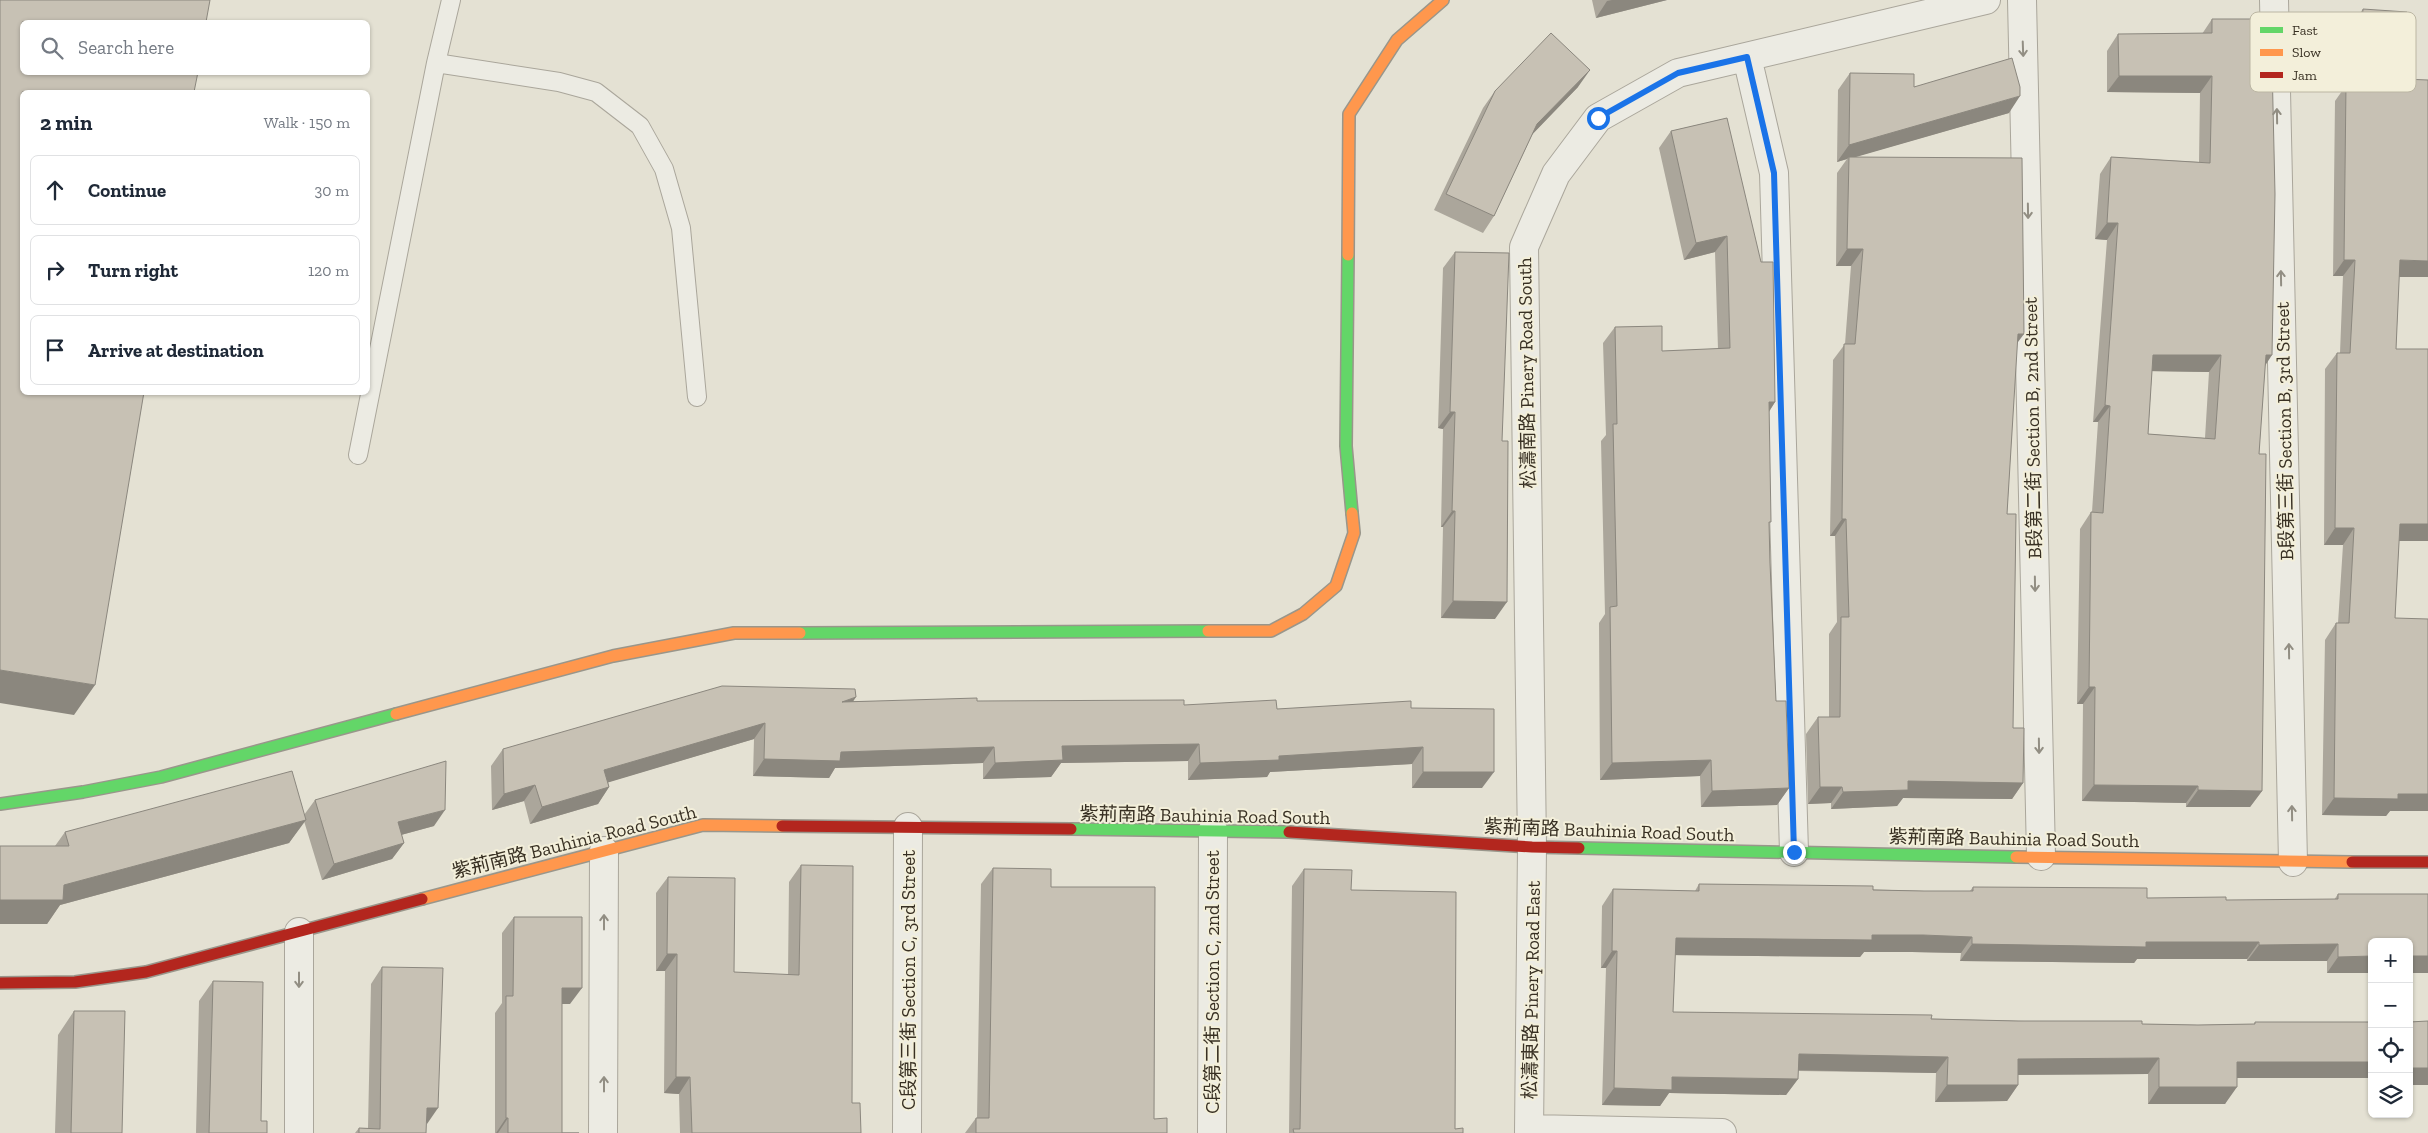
<!DOCTYPE html>
<html lang="en">
<head>
<meta charset="utf-8">
<style>
	:root { --surface:#fff; --page:#f2f2f3; --text:#1f2937; --muted:#747a83; --line:#e0e1e3 }
	body { margin:0; font-family:"Zilla Slab","Noto Sans TC",serif; background:var(--page); color:var(--text) }
	.controls { position:absolute; right:15px; bottom:15px; display:grid; overflow:hidden; border-radius:8px; box-shadow:0 1px 4px #0004 }
	.controls button { width:45px; height:45px; display:grid; place-items:center; padding:0; border:0; border-bottom:1px solid var(--line); background:var(--surface); color:var(--text); font:25px sans-serif }
	.stop { position:absolute; width:15px; height:15px; margin:-11px; border:4px solid #1a73e8; border-radius:50%; background:#fff }
	.stop.end { background:#1a73e8; border-color:#fff; box-shadow:0 1px 5px #0008 }
	.list { margin:0; padding:0; list-style:none }
	h2 { display:flex; justify-content:space-between; align-items:center; height:65px; margin:0; padding:0 20px; font-size:21px }
	h2 small { font-size:16px; font-weight:400; color:var(--muted) }
	.list li { display:grid; grid-template-columns:32px 1fr auto; gap:15px; align-items:center; box-sizing:border-box; height:70px; margin:0 10px 10px; padding:0 10px; border:1px solid var(--line); border-radius:8px }
	.list b { display:block; font-size:19px; white-space:nowrap }
	.list em { font-size:16px; font-style:normal; color:var(--muted) }
	.icon { flex:none; width:28px; height:28px; fill:none; stroke:currentColor; stroke-width:2; stroke-linecap:round; stroke-linejoin:round }
	.map { position:relative; flex:none; width:2428px; height:1133px; overflow:hidden }
	.search { position:absolute; background:var(--surface); box-shadow:0 1px 4px #0004; left:20px; top:20px; width:350px; height:55px; display:flex; align-items:center; gap:12px; box-sizing:border-box; padding:0 18px; border-radius:8px; color:var(--muted); font-size:19px }
	.panel { position:absolute; background:var(--surface); box-shadow:0 1px 4px #0004; left:20px; top:90px; width:350px; height:305px; border-radius:8px }
	.map>svg:first-child { display:block }
	.lines { fill:none; stroke-linecap:round; stroke-linejoin:round }
	.lane-casing { stroke:#aaa69b; stroke-width:20 }
	.street-casing { stroke:#aaa69b; stroke-width:30 }
	.fast-casing { stroke:#99968b; stroke-width:14 }
	.slow-casing { stroke:#99968b; stroke-width:14 }
	.jam-casing { stroke:#99968b; stroke-width:14 }
	.lane { stroke:#ecebe3; stroke-width:18 }
	.street { stroke:#ecebe3; stroke-width:28 }
	.fast { stroke:#63d668; stroke-width:11 }
	.slow { stroke:#ff974d; stroke-width:11 }
	.jam { stroke:#b3261e; stroke-width:11 }
	.wall { fill:#aba69b; fill-rule:evenodd }
	.shaded-wall { fill:#8b877e }
	.building { fill:#c7c1b4; stroke:#8b877e; fill-rule:evenodd }
	.oneway { stroke:#928e83 }
	.route { stroke:#1a73e8; stroke-width:6 }
	.labels { text-anchor:middle; stroke-width:4; stroke-linejoin:round; paint-order:stroke }
	.street-label { font-size:19px; fill:#383023; stroke:#f3efda }
	.key { fill:#f3efda; stroke:#bbb6a3; stroke-width:1 }
	.key-label { font-size:14px; fill:#383023 }
</style>
</head>
<body>
<div class="map">
<svg width="2428" height="1133" viewBox="0 0 2428 1133">
	<rect width="100%" height="100%" fill="#e4e1d3"/>
	<g class="lines">
		<defs>
			<path id="lane" d="M436 63 559 82 596 92 640 126 664 169 681 228 697 397
				M358 455 436 63 451 0"/>
			<path id="street" d="M2022 0 2041 856
				M2274 0 2293 862
				M1747 57 1774 173 1794 852
				M1530 1129 1722 1133
				M299 1133V932
				M603 1133 604 851
				M907 1133 908 827
				M1212 1133 1213 830
				M1529 1133 1532 847 1524 247 1556 174 1598 118 1678 73 1986 0"/>
			<path id="fast" d="M1348 255 1346 446 1352 513
				M800 633 1208 631
				M0 804 83 792 161 777 396 714
				M1071 829 1289 832
				M1579 848 2016 857"/>
			<path id="slow" d="M1348 255 1349 114 1397 40 1443 0
				M1208 631H1271L1303 614 1336 586 1354 533 1352 513
				M396 714 613 656 734 633H800
				M2016 857 2352 862
				M422 899 703 825 782 826"/>
			<path id="jam" d="M782 826 1071 829
				M1289 832 1532 847 1579 848
				M2352 862H2428
				M0 983 75 982 146 972 422 899"/>
		</defs>
		<use href="#lane" class="lane-casing"/>
		<use href="#street" class="street-casing"/>
		<use href="#fast" class="fast-casing"/>
		<use href="#slow" class="slow-casing"/>
		<use href="#jam" class="jam-casing"/>
		<use href="#lane" class="lane"/>
		<use href="#street" class="street"/>
		<use href="#fast" class="fast"/>
		<use href="#slow" class="slow"/>
		<use href="#jam" class="jam"/>
	</g>
	<path class="wall" d="M1592 0H1667L1596 18Z
		M2363 9 2399 277 2396 349H2428V541H2399L2395 618 2390 811 2386 816 2322 815 2325 640 2336 623H2338L2343 545H2324L2325 369 2337 353H2340L2343 276H2333L2335 101 2347 84 2351 25Z
		M2212 19 2265 365 2259 454 2262 791 2250 807H2186V803L2082 801 2083 704H2077L2080 529 2091 512H2092L2098 422H2093L2107 240 2095 239 2100 174 2111 157 2199 162 2200 93 2107 92V51L2118 34H2202ZM2152 371 2209 372 2205 438 2148 434Z
		M1850 73 1914 87 2009 113 1854 157 2017 343 2007 514 2013 728 2023 783 2012 799 1903 798 1897 806 1831 809V803L1808 804 1806 734 1818 717H1829V634L1837 622 1835 536H1830L1833 360 1845 344 1851 266H1836L1837 173 1847 159 1837 162 1838 90Z
		M1578 87 1533 133 1494 216 1483 233 1434 210 1483 108 1495 91Z
		M1727 118 1775 402 1769 412V526L1770 563 1776 701 1789 788 1777 805 1701 807 1700 776 1600 780 1599 623 1605 614 1601 441 1606 435 1603 343 1615 327 1662 351 1718 349 1715 252 1684 260 1659 148 1671 131Z
		M1455 252 1495 619 1441 618 1443 527H1441L1443 429 1438 428 1443 268Z
		M854 701H977L1184 705 1277 709 1411 708 1482 788H1412V764L1270 772 1267 777 1188 780V761L1061 763 1051 777 983 779V763L835 768 829 778 753 776 754 739 608 782 609 787 598 804 530 824 524 801 492 810 491 766 503 749Z
		M315 800 434 826 401 835 404 843 392 859 322 880 304 821 289 843 60 905 47 924H0V846H55L65 832 304 815Z
		M801 865 852 1103 861 1133H680L679 1094 664 1093 665 971H656V893L668 877 734 972 788 975 789 882Z
		M993 868 1051 887 1154 1119 1167 1133H965L976 1118H977L981 884Z
		M1304 869 1351 890 1455 1129 1463 1133H1289L1292 886Z
		M1699 884 1924 891H1970L1973 887 2147 898 2226 900H2334L2338 894 2372 942V973H2327V961H2247V959H2137L2134 963 1960 961 1961 953 1912 952H1864L1860 957 1675 955 1673 1012 2142 1024 2198 1025 2254 1024 2255 1022H2372L2237 1078 2225 1104H2148V1074L2018 1075V1085L2007 1101 1935 1102 1936 1073 1798 1071V1079L1786 1095 1669 1093 1660 1106 1602 1105 1606 968H1601L1602 906 1613 889 1695 891Z
		M514 917 570 1004H562V1133H579H495V1013L502 1003V933Z
		M382 967 426 1124V1133H355L359 1128H368L371 984Z
		M213 981 261 1121 267 1133H196L199 1001Z
		M74 1011 122 1133H55L58 1035Z"/>
	<path class="shaded-wall" d="M1612 0H1667L1596 18 1607 1Z
		M1590 70 1578 87 1526 141 1537 124Z
		M2119 76H2212L2200 93 2107 92Z
		M2020 96 2009 113 1849 159V157L1847 159 1837 162 1849 145Z
		M2107 223H2118L2107 240 2095 239Z
		M1727 236 1715 252 1684 260 1696 243Z
		M1847 249H1863L1851 266H1836Z
		M2344 260H2355L2343 276H2333Z
		M2400 260 2428 261V277H2388Z
		M2018 334H2024L2012 350Z
		M2153 355H2221L2209 372 2142 371Z
		M2266 355H2272L2261 372Z
		M1769 402H1775L1764 419Z
		M2105 405 2110 406 2098 422H2093Z
		M1450 412H1455L1443 429 1438 428Z
		M1452 511H1455L1443 527H1441Z
		M1842 519H1846L1835 536H1830Z
		M2400 524H2428V541H2388Z
		M2335 528H2354L2343 545H2324Z
		M1453 601 1507 602 1495 619 1441 618Z
		M0 670 95 685 74 715 0 703Z
		M2089 687H2095L2083 704H2077Z
		M856 697 845 714 842 702Z
		M765 723 754 739 593 787 604 770Z
		M1199 744 1188 761 1061 763 1051 777 983 779 995 763 1062 746Z
		M994 747 983 763 835 768 829 778 753 776 764 759 841 752Z
		M1423 747 1412 764 1270 772 1267 777 1188 780 1200 763 1279 756Z
		M1711 760 1700 776 1600 780 1612 763Z
		M1423 772H1494L1482 788H1412Z
		M1908 781 2023 783 2012 799 1903 798 1897 806 1831 809 1843 792Z
		M535 785 524 801 492 810 504 794Z
		M2094 785 2198 786 2186 803 2082 801Z
		M609 787 598 804 530 824 542 807Z
		M1820 787H1842L1831 803 1808 804Z
		M1789 788 1777 805 1701 807 1712 791Z
		M2198 790 2262 791 2250 807H2186Z
		M2398 794H2428V811H2390L2386 816 2322 815 2334 798Z
		M445 810 434 826 386 839 398 822Z
		M306 820 289 843 60 905 47 924H0V900L64 885Z
		M404 843 392 859 322 880 334 864Z
		M1872 935H1923L1972 937 1961 953 1912 952H1864L1860 957 1664 955 1676 938Z
		M2146 942H2259L2247 959H2137L2134 963 1960 961 1972 944Z
		M2338 944 2327 961H2247L2259 945Z
		M1612 951H1617L1606 968H1601Z
		M667 954H677L665 971H656Z
		M2372 956V973H2327L2338 957Z
		M2409 956H2428V973H2409Z
		M562 988H582L570 1004H551Z
		M1799 1054 1948 1057 1936 1073 1787 1070Z
		M2159 1058 2148 1074 2007 1075 2018 1059Z
		M2237 1062H2372V1078H2225Z
		M2409 1068H2428V1085H2409Z
		M676 1077H690L679 1094 664 1093Z
		M1672 1077 1798 1079 1786 1095 1669 1093 1660 1106 1602 1105 1614 1088Z
		M1947 1085H2018L2007 1101 1935 1102Z
		M2159 1087H2237L2225 1104H2148Z
		M427 1108H438L427 1124Z
		M506 1118H508L498 1133H496Z"/>
	<path class="building" d="M0 0H210L206 22H22V72H198L194 92H22V392H144L95 685 0 670Z
		M2363 9 2407 12 2403 79 2428 80V261L2400 260 2396 349H2428V524H2400L2395 618 2428 619V794H2398V799L2334 798 2336 623H2349L2354 528H2335L2337 353H2350L2355 260H2344L2346 84H2358Z
		M2212 19H2271L2275 194 2272 355H2266L2259 454H2266L2262 791 2198 790V786L2094 785 2095 687H2089L2091 512 2103 513 2110 406 2105 405 2118 223H2107L2111 157 2210 163 2212 76H2119L2118 34 2212 33ZM2153 355H2221L2215 439 2148 434Z
		M1551 33 1590 70 1537 124 1494 216 1446 194 1495 91Z
		M2012 58 2020 87V96L1849 145 1850 73 1914 74V87Z
		M1727 118 1761 262H1773L1775 402H1769L1771 522H1769L1770 563 1776 701H1786L1789 788 1712 791 1711 760 1612 763 1610 607 1617 606 1613 424H1617L1615 327 1662 326V351L1730 348 1727 236 1696 243 1671 131Z
		M1849 157 2022 158 2024 334H2018L2007 514H2016L2013 728H2024L2023 783 1908 781V790L1843 792 1842 787H1820L1818 717H1840L1841 617H1849L1846 519H1842L1844 344H1855L1863 249H1847Z
		M1455 252 1509 253 1502 441H1508L1507 602 1453 601 1455 511H1452L1455 412H1450Z
		M722 686 855 689 856 697 842 702 977 698V701L1184 700V705L1276 700 1277 709 1411 701V708L1494 709V772H1423V747L1279 756V760L1200 763 1199 744 1062 746 1063 760 995 763 994 747 841 752 840 761 764 759 765 723 604 770 609 787 542 807 535 785 504 794 503 749Z
		M446 761 445 810 398 822 404 843 334 864 315 800Z
		M292 771 306 820 64 885 63 900H0V846H69L65 832Z
		M801 865 853 866 852 1103H860L861 1133H692L690 1077H676L677 954H667L668 877 735 878 734 972 799 975Z
		M993 868 1051 869V887H1155L1154 1119 1167 1118V1133H976V1118H989Z
		M1304 869 1352 870 1351 890 1456 892 1455 1129 1463 1128V1133H1294L1293 1129H1300Z
		M1699 884 1873 886V890L1924 891H1973V887L2147 888V898L2226 897V900L2338 899V894H2428V956H2409V942H2372V956L2338 957V944L2259 945V942H2146V947L1972 944V937L1923 935H1872V940L1676 938 1673 1012 1932 1015 1931 1019 2018 1021H2142V1024L2198 1025 2255 1024V1022H2372V1062H2237V1087H2159V1058L2018 1059V1085H1947L1948 1057 1799 1054 1798 1079 1672 1077V1090L1614 1088 1617 951H1612L1613 889 1699 891Z
		M514 917H582V988H562V1133H579H508V1118H506V996H513Z
		M382 967 443 968 438 1108H427L426 1133H359V1128L380 1129Z
		M213 981 263 982 261 1121H267V1133H209Z
		M74 1011H125L122 1133H71Z
		M2428 1021V1068H2409V1022Z"/>
	<defs><path id="oneway-shaft" d="M-6 0H5M1.5-3L5.5 0L1.5 3" fill="none" stroke-width="1.6" stroke-linecap="round" stroke-linejoin="round" transform="scale(1.25)"/></defs>
	<g class="oneway">
		<use href="#oneway-shaft" transform="translate(2023 49) rotate(88)"/>
		<use href="#oneway-shaft" transform="translate(2277 116) rotate(-91)"/>
		<use href="#oneway-shaft" transform="translate(2028 211) rotate(89)"/>
		<use href="#oneway-shaft" transform="translate(2281 278) rotate(-91)"/>
		<use href="#oneway-shaft" transform="translate(2035 584) rotate(89)"/>
		<use href="#oneway-shaft" transform="translate(2289 651) rotate(-91)"/>
		<use href="#oneway-shaft" transform="translate(2039 746) rotate(89)"/>
		<use href="#oneway-shaft" transform="translate(2292 813) rotate(-91)"/>
		<use href="#oneway-shaft" transform="translate(604 922) rotate(-90)"/>
		<use href="#oneway-shaft" transform="translate(299 980) rotate(90)"/>
		<use href="#oneway-shaft" transform="translate(604 1084) rotate(-90)"/>
	</g>
	<g class="lines">
		<path class="route" d="M1598 118 1678 73 1747 57 1774 173 1794 852"/>
	</g>
	<g class="labels">
		<g class="street-label">
			<text transform="translate(1526 373) rotate(-91)" y="7">松濤南路 Pinery Road South</text>
			<text transform="translate(2032 428) rotate(-91)" y="7">B段第二街 Section B, 2nd Street</text>
			<text transform="translate(2284 431) rotate(-91)" y="7">B段第三街 Section B, 3rd Street</text>
			<text transform="translate(1205 815) rotate(1)" y="7">紫荊南路 Bauhinia Road South</text>
			<text transform="translate(1609 830) rotate(2)" y="7">紫荊南路 Bauhinia Road South</text>
			<text transform="translate(2014 838) rotate(1)" y="7">紫荊南路 Bauhinia Road South</text>
			<text transform="translate(574 841) rotate(-14)" y="7">紫荊南路 Bauhinia Road South</text>
			<text transform="translate(908 980) rotate(-90)" y="7">C段第三街 Section C, 3rd Street</text>
			<text transform="translate(1212 982) rotate(-90)" y="7">C段第二街 Section C, 2nd Street</text>
			<text transform="translate(1531 990) rotate(-89)" y="7">松濤東路 Pinery Road East</text>
		</g>
	</g>
	<rect x="2250" y="12" width="166" height="80" rx="8" class="key"/>
	<rect x="2260" y="27" width="23" height="6" fill="#63d668"/>
	<rect x="2260" y="49" width="23" height="7" fill="#ff974d"/>
	<rect x="2260" y="72" width="23" height="6" fill="#b3261e"/>
	<g class="key-label">
		<text x="2292" y="35">Fast</text>
		<text x="2292" y="57">Slow</text>
		<text x="2292" y="80">Jam</text>
	</g>
</svg>
<div class="controls">
<button>+</button>
<button>−</button>
<button><svg class="icon" aria-label="locate" viewBox="0 0 24 24"><circle cx="12" cy="12" r="6"/><path d="M12 2v4M12 18v4M2 12h4M18 12h4"/></svg></button>
<button><svg class="icon" aria-label="layers" viewBox="0 0 24 24"><path d="M12 4l9 5-9 5-9-5zM3 14l9 5 9-5"/></svg></button>
</div>
<div class="stop" style="left:1598px;top:118px"></div>
<div class="stop end" style="left:1794px;top:852px"></div>
<div class="search"><svg class="icon" aria-label="search" viewBox="0 0 24 24"><circle cx="10" cy="10" r="6"/><path d="M15 15l6 6"/></svg>Search here</div>
<section class="panel">
<h2>2 min<small>Walk · 150 m</small></h2>
<ul class="list">
<li><svg class="icon" aria-label="ahead" viewBox="0 0 24 24"><path d="M12 20V5M6 11l6-6 6 6"/></svg><div><b>Continue</b></div><em>30 m</em></li>
<li><svg class="icon" aria-label="right" viewBox="0 0 24 24"><path d="M7 20v-9h11M14 6l5 5-5 5"/></svg><div><b>Turn right</b></div><em>120 m</em></li>
<li><svg class="icon" aria-label="arrive" viewBox="0 0 24 24"><path d="M6 21V4h12l-3 4 3 4H6"/></svg><div><b>Arrive at destination</b></div></li>
</ul>
</section>
</div>
</body>
</html>
